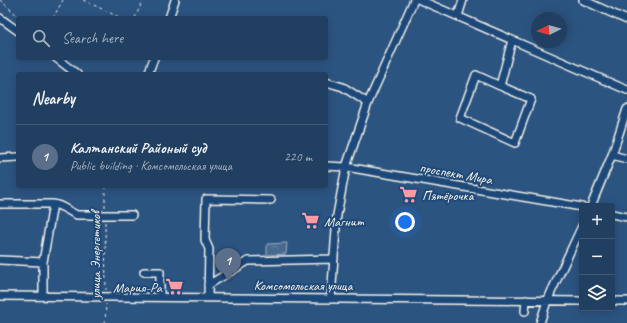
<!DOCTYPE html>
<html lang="en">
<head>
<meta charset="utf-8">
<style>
	:root { --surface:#213f61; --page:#2d4a6a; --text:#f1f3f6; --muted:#a2afbd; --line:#3e5876; --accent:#ff9aa2 }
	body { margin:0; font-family:Caveat,sans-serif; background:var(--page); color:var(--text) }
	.controls { position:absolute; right:12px; bottom:12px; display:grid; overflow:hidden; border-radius:4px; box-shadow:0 2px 10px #0003 }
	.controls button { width:36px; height:36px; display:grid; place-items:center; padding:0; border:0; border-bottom:1px solid var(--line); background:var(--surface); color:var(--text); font:20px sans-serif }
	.compass { position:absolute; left:531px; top:12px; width:36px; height:36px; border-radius:50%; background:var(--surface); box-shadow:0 2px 10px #0003; rotate:265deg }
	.you { position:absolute; left:405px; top:222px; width:14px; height:14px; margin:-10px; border:3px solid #fff; border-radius:50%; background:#1a73e8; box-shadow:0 0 0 6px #1a73e833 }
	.badge { display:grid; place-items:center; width:26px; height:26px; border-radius:50%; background:var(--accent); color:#fff; font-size:13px; font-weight:700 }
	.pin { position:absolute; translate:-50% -33px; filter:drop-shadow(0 1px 2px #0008) }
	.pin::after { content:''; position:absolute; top:21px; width:14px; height:12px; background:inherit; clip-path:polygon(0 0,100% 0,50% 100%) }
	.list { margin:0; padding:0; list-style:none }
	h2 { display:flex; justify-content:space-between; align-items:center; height:52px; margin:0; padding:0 16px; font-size:17px }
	h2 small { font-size:13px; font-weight:400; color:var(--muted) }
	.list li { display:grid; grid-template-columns:26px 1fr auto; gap:12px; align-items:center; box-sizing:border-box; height:64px; padding:0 16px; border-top:1px solid var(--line) }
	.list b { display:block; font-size:15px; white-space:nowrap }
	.list p { margin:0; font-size:13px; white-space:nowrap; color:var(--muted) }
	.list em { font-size:13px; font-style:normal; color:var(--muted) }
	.icon { flex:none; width:22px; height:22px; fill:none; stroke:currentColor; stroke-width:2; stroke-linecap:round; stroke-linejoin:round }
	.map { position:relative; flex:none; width:627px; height:323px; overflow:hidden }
	.search { position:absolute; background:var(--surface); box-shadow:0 2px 10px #0003; left:16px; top:16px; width:312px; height:44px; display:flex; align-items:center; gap:10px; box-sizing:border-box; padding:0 14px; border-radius:4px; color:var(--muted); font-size:15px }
	.panel { position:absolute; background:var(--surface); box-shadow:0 2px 10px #0003; left:16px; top:72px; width:312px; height:116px; border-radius:4px }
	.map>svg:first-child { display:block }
	.park { fill:url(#park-crowns); stroke:#9eaebc }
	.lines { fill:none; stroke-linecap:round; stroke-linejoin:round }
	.minor-casing { stroke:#f4f1e8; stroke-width:10 }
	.path { stroke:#f4f1e8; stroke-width:1; stroke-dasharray:3 3; stroke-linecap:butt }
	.minor { stroke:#1f4a7a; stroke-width:7 }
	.labels { text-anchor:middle; stroke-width:4; stroke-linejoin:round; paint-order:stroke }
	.street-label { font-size:14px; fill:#f4f1e8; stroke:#1f4a7a }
	.poi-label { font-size:14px; fill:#f4f1e8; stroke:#1f4a7a; text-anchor:start }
</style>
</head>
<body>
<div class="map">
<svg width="627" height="323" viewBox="0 0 627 323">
	<defs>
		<pattern id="park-crowns" width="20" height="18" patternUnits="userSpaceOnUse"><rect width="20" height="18" fill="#496b90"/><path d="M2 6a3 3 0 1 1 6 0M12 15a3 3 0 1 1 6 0" fill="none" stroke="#6481a0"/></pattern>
	</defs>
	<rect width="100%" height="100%" fill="#2c5481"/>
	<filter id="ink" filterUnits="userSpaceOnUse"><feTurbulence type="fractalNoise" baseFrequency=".025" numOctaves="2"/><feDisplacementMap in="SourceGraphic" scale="8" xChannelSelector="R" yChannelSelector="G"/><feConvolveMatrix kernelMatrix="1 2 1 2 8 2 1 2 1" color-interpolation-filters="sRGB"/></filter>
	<g filter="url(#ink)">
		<path class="park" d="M287 243 286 254 267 255V244Z"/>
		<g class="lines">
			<defs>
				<path id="minor" d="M420 0 627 90
					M583 0 627 20
					M458 16 463 0
					M0 18 18 31
					M169 18 175 0
					M56 58 77 74
					M148 74 154 58
					M326 82 343 87 368 103
					M500 86 531 99 515 143 460 118 476 75 500 86 512 40
					M612 155 627 159
					M0 158 18 157
					M326 166 346 167 582 207
					M0 204H53C62 205 69 212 77 215H132
					M591 206 612 155 627 109
					M612 214 627 217
					M0 260 43 262
					M144 272H160V297
					M208 285 248 261 334 259
					M0 296 582 301
					M43 296V262L53 204
					M208 298 209 249 205 240 206 199 271 200
					M331 299 337 215 346 167 368 103 414 0
					M612 301H627
					M525 311 526 300
					M540 323 547 301 582 226"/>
			</defs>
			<use href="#minor" class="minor-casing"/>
			<path class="path" d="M0 0 20 18
				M83 0 121 18
				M53 18 63 0
				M135 18 143 0
				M105 186V208
				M105 222 106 290
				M105 323 106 304"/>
			<use href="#minor" class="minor"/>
		</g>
	</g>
	<defs>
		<symbol id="supermarket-bare" viewBox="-9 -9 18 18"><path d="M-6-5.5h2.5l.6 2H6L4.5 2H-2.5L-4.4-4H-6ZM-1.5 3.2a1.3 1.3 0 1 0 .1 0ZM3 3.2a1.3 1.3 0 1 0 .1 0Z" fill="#ff9aa2" stroke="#1f4a7a" stroke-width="2.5" paint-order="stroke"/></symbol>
	</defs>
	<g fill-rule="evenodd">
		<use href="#supermarket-bare" x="396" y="182" width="25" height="25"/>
		<use href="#supermarket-bare" x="298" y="208" width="25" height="25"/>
		<use href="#supermarket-bare" x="162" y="274" width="25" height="25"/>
	</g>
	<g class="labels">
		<g class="street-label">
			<text transform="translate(456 173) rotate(10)" y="5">проспект Мира</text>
			<text transform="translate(95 255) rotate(-90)" y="5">улица Энергетиков</text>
			<text x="303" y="290">Комсомольская улица</text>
		</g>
		<g class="poi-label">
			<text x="422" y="200">Пятёрочка</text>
			<text x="324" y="226">Магнит</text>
			<text x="162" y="292" text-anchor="end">Мария-Ра</text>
		</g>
	</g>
</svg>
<div class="controls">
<button>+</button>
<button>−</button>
<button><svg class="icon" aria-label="layers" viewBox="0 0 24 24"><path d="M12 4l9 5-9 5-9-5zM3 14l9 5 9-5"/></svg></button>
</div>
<svg class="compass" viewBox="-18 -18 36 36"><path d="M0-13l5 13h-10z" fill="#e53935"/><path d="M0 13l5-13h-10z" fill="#a2afbd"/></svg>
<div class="you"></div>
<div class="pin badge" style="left:228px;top:281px;background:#5c6f8a">1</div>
<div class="search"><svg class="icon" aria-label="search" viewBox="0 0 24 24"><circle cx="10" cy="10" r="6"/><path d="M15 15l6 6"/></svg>Search here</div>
<section class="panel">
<h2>Nearby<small></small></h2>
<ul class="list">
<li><span class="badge" style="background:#5c6f8a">1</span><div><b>Калтанский Районый суд</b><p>Public building · Комсомольская улица</p></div><em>220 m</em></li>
</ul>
</section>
</div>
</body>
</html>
